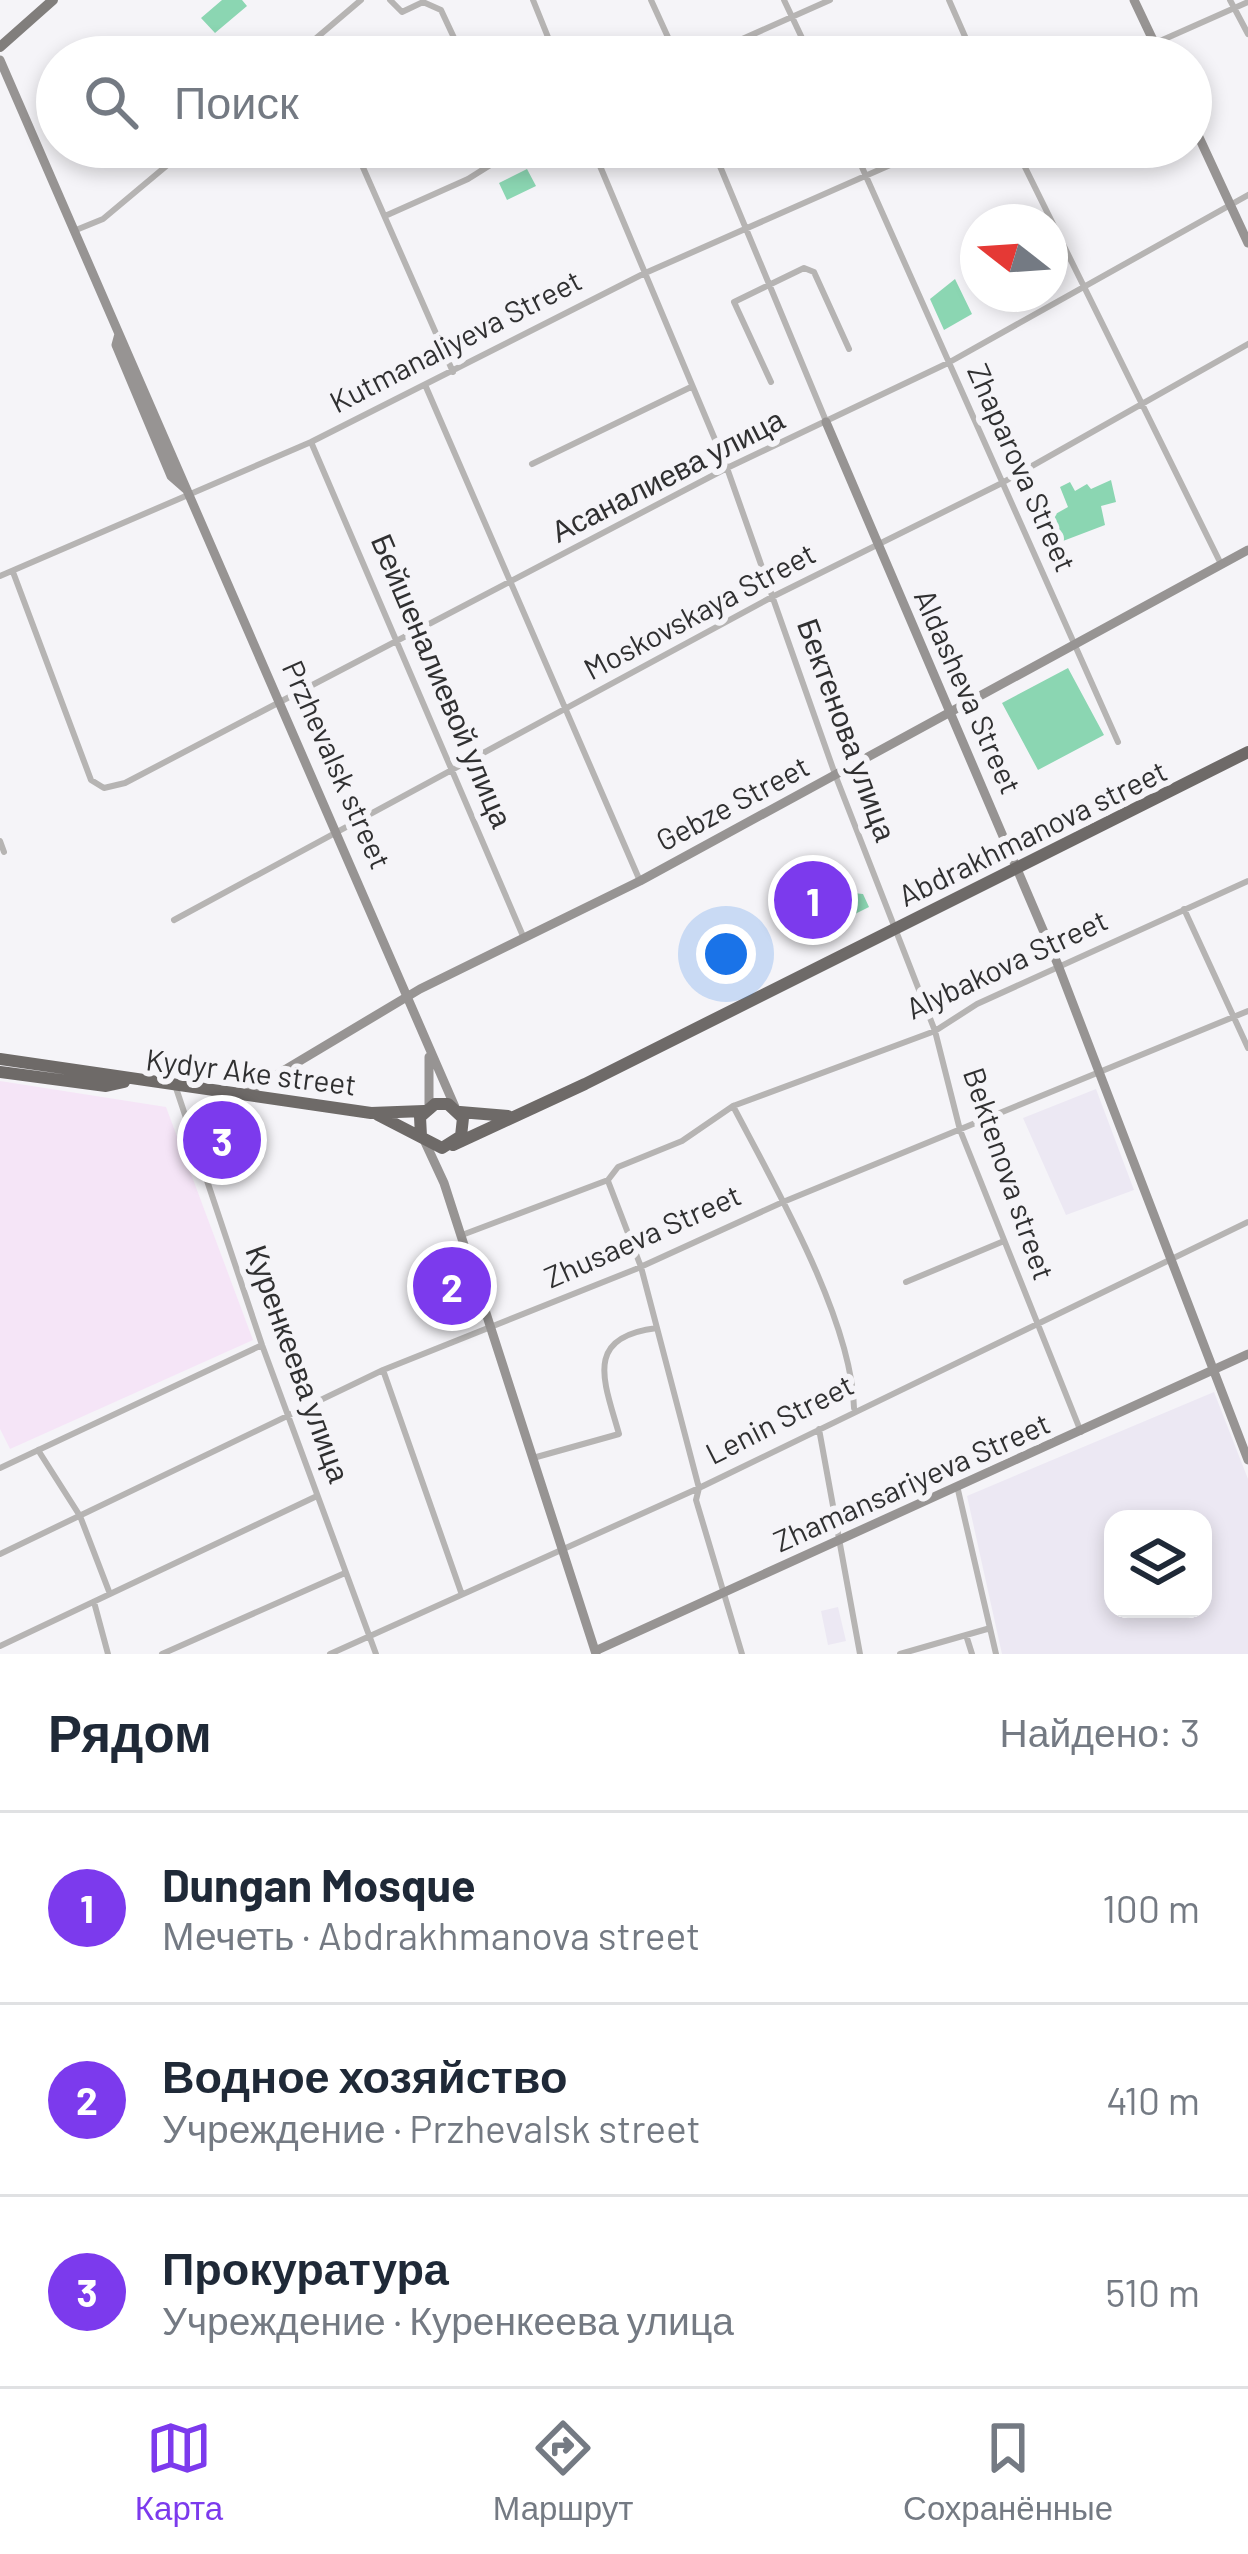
<!DOCTYPE html>
<html lang="ru">
<head>
<meta charset="utf-8">
<style>
	:root { --surface:#fff; --page:#f2f2f3; --text:#1f2937; --muted:#747a83; --line:#e0e1e3; --accent:#7c3aed }
	body { margin:0; font-family:Barlow,sans-serif; background:var(--page); color:var(--text) }
	.controls { position:absolute; right:36px; bottom:36px; display:grid; overflow:hidden; border-radius:24px; box-shadow:0 6px 18px #0003 }
	.controls button { width:108px; height:108px; display:grid; place-items:center; padding:0; border:0; border-bottom:3px solid var(--line); background:var(--surface); color:var(--text); font:60px sans-serif }
	.compass { position:absolute; left:960px; top:204px; width:108px; height:108px; border-radius:50%; background:var(--surface); box-shadow:0 6px 18px #0003; rotate:287deg }
	.you { position:absolute; left:726px; top:954px; width:42px; height:42px; margin:-30px; border:9px solid #fff; border-radius:50%; background:#1a73e8; box-shadow:0 0 0 18px #1a73e833 }
	.badge { display:grid; place-items:center; width:78px; height:78px; border-radius:50%; background:var(--accent); color:#fff; font-size:39px; font-weight:700 }
	.pin { position:absolute; translate:-50% -50%; border:6px solid #fff; box-shadow:0 3px 12px #0006 }
	.list { margin:0; padding:0; list-style:none }
	h2 { display:flex; justify-content:space-between; align-items:center; height:156px; margin:0; padding:0 48px; font-size:51px }
	h2 small { font-size:39px; font-weight:400; color:var(--muted) }
	.list li { display:grid; grid-template-columns:78px 1fr auto; gap:36px; align-items:center; box-sizing:border-box; height:192px; padding:0 48px; border-top:3px solid var(--line) }
	.list b { display:block; font-size:45px; white-space:nowrap }
	.list p { margin:0; font-size:39px; white-space:nowrap; color:var(--muted) }
	.list em { font-size:39px; font-style:normal; color:var(--muted) }
	.icon { flex:none; width:66px; height:66px; fill:none; stroke:currentColor; stroke-width:2; stroke-linecap:round; stroke-linejoin:round }
	.map { position:relative; flex:none; width:1248px; height:1654px; overflow:hidden }
	.search { position:absolute; background:var(--surface); box-shadow:0 6px 18px #0003; left:36px; right:36px; top:36px; height:132px; display:flex; align-items:center; gap:30px; box-sizing:border-box; padding:0 42px; border-radius:66px; color:var(--muted); font-size:45px }
	.sheet { height:732px; background:var(--surface) }
	nav { display:flex; justify-content:space-around; align-items:center; box-sizing:border-box; height:168px; border-top:3px solid var(--line); background:var(--surface); font-size:33px; color:var(--muted) }
	nav a { display:grid; justify-items:center; gap:6px }
	nav .on { color:var(--accent) }
	.map>svg:first-child { display:block }
	.built { fill:#ece8f3; fill-rule:evenodd }
	.industrial { fill:#f5e5f7 }
	.green { fill:#8bd6b2 }
	.lines { fill:none; stroke-linecap:round; stroke-linejoin:round }
	.street { stroke:#b6b4b3; stroke-width:6 }
	.secondary { stroke:#979493; stroke-width:9 }
	.primary { stroke:#817e7c; stroke-width:10 }
	.highway { stroke:#6e6a68; stroke-width:12 }
	.labels { text-anchor:middle; stroke-width:12; stroke-linejoin:round; paint-order:stroke }
	.street-label { font-size:30px; fill:#303031; stroke:#f5f4f8 }
</style>
</head>
<body>
<div class="map">
<svg width="1248" height="1654" viewBox="0 0 1248 1654">
	<rect width="100%" height="100%" fill="#f5f4f8"/>
	<path class="built" d="M1096 1089 1134 1190 1066 1215 1023 1118Z
		M1214 1392 1248 1479V1654H1002L967 1496ZM1113 1519H1203V1609H1113Z
		M838 1607 846 1641 828 1645 821 1611Z"/>
	<path class="industrial" d="M0 1081 166 1107 253 1340 10 1449 0 1429Z"/>
	<path class="green" d="M222 0H242L247 6 215 33 201 18Z
		M527 169 536 186 507 200 499 183Z
		M955 279 972 314 944 330 930 299Z
		M1111 480 1116 502 1101 506 1105 525 1063 541 1052 516 1068 507 1060 487 1070 482 1075 491 1087 484 1091 489Z
		M1068 668 1104 735 1038 770 1002 703Z
		M806 884 800 914 828 916 835 891 863 894 869 907 801 941 783 907Z"/>
	<g class="lines">
		<path class="street" d="M390 0 402 12 423 2 441 10 463 57
			M533 0 556 57
			M651 0 677 57
			M784 0 811 57
			M949 0 974 57
			M1230 0 1248 34
			M294 57 361 0
			M702 57 830 0
			M1124 57 1248 2
			M354 147 453 372
			M592 147 727 468 836 777 935 1031 960 1130 1081 1432
			M712 147 826 421
			M853 147 1118 742
			M1015 147 1221 564
			M385 216 468 179 519 147
			M76 230 103 219 189 147
			M771 382 734 302 804 268 814 272 849 349
			M426 387 640 881
			M311 442 523 936
			M532 464 691 387
			M13 572 91 780 104 788 125 783 727 468 948 363 1248 195
			M0 576 311 442 643 274 931 147
			M0 841 4 852
			M1184 909 1248 1048
			M174 920 772 597 1000 484 1248 344
			M176 1088 262 1345 376 1654
			M733 1106C775 1186 852 1320 854 1408
			M608 1181 641 1267 699 1488 696 1500 742 1654
			M462 1235 608 1180 618 1167 682 1141 733 1106 935 1031 977 1004 1248 881
			M906 1282 1004 1241
			M383 1370 461 1592
			M819 1429 860 1654
			M38 1450 80 1516 110 1594
			M533 1458 619 1434C604 1381 583 1337 657 1328
			M0 1468 262 1345
			M958 1490 996 1654
			M0 1554 383 1370 636 1269 783 1202 1248 1011
			M94 1602 108 1654
			M966 1635 972 1654
			M0 1646 317 1496
			M162 1654 345 1573
			M330 1654 699 1488 1248 1222
			M900 1654 987 1629"/>
		<path class="secondary" d="M1134 0 1161 57
			M0 60 455 1107
			M1191 120 1248 243
			M119 334 116 345 171 476 187 490
			M826 422 1058 965 1248 1460
			M429 1057V1106
			M246 1093 420 989 640 881 1248 550
			M425 1142 444 1183 596 1654
			M595 1651 1248 1354"/>
		<path class="primary" d="M0 47 53 0"/>
		<path class="highway" d="M0 1059 371 1113 424 1111
			M0 1072 106 1086 124 1082
			M460 1112 508 1116
			M378 1115 442 1148 461 1136 463 1118 448 1104H435L420 1117 421 1136
			M453 1145 585 1084 1248 752"/>
	</g>
	<g class="labels">
		<g class="street-label">
			<text transform="translate(456 342) rotate(-27)" y="10">Kutmanaliyeva Street</text>
			<text transform="translate(1021 468) rotate(66)" y="10">Zhaparova Street</text>
			<text transform="translate(668 476) rotate(-27)" y="10">Асаналиева улица</text>
			<text transform="translate(700 612) rotate(-28)" y="10">Moskovskaya Street</text>
			<text transform="translate(441 681) rotate(67)" y="10">Бейшеналиевой улица</text>
			<text transform="translate(967 692) rotate(66)" y="10">Aldasheva Street</text>
			<text transform="translate(846 730) rotate(70)" y="10">Бектенова улица</text>
			<text transform="translate(336 765) rotate(66)" y="10">Przhevalsk street</text>
			<text transform="translate(733 804) rotate(-28)" y="10">Gebze Street</text>
			<text transform="translate(1033 834) rotate(-26)" y="10">Abdrakhmanova street</text>
			<text transform="translate(1007 965) rotate(-25)" y="10">Alybakova Street</text>
			<text transform="translate(251 1073) rotate(7)" y="10">Kydyr Ake street</text>
			<text transform="translate(1008 1174) rotate(71)" y="10">Bektenova street</text>
			<text transform="translate(643 1237) rotate(-24)" y="10">Zhusaeva Street</text>
			<text transform="translate(297 1364) rotate(70)" y="10">Куренкеева улица</text>
			<text transform="translate(780 1420) rotate(-27)" y="10">Lenin Street</text>
			<text transform="translate(912 1483) rotate(-24)" y="10">Zhamansariyeva Street</text>
		</g>
	</g>
</svg>
<div class="controls">
<button><svg class="icon" aria-label="layers" viewBox="0 0 24 24"><path d="M12 4l9 5-9 5-9-5zM3 14l9 5 9-5"/></svg></button>
</div>
<svg class="compass" viewBox="-18 -18 36 36"><path d="M0-13l5 13h-10z" fill="#e53935"/><path d="M0 13l5-13h-10z" fill="#747a83"/></svg>
<div class="you"></div>
<div class="pin badge" style="left:813px;top:900px">1</div>
<div class="pin badge" style="left:452px;top:1286px">2</div>
<div class="pin badge" style="left:222px;top:1140px">3</div>
<div class="search"><svg class="icon" aria-label="search" viewBox="0 0 24 24"><circle cx="10" cy="10" r="6"/><path d="M15 15l6 6"/></svg>Поиск</div>
</div>
<section class="sheet">
<h2>Рядом<small>Найдено: 3</small></h2>
<ul class="list">
<li><span class="badge">1</span><div><b>Dungan Mosque</b><p>Мечеть · Abdrakhmanova street</p></div><em>100 m</em></li>
<li><span class="badge">2</span><div><b>Водное хозяйство</b><p>Учреждение · Przhevalsk street</p></div><em>410 m</em></li>
<li><span class="badge">3</span><div><b>Прокуратура</b><p>Учреждение · Куренкеева улица</p></div><em>510 m</em></li>
</ul>
</section>
<nav>
<a class="on"><svg class="icon" aria-label="map" viewBox="0 0 24 24"><path d="M3 6l6-2 6 2 6-2v14l-6 2-6-2-6 2zM9 4v14M15 6v14"/></svg>Карта</a>
<a><svg class="icon" aria-label="directions" viewBox="0 0 24 24"><path d="M12 3l9 9-9 9-9-9zM9 14v-3h6M13 9l2 2-2 2"/></svg>Маршрут</a>
<a><svg class="icon" aria-label="saved" viewBox="0 0 24 24"><path d="M7 4h10v16l-5-4-5 4z"/></svg>Сохранённые</a>
</nav>
</body>
</html>
